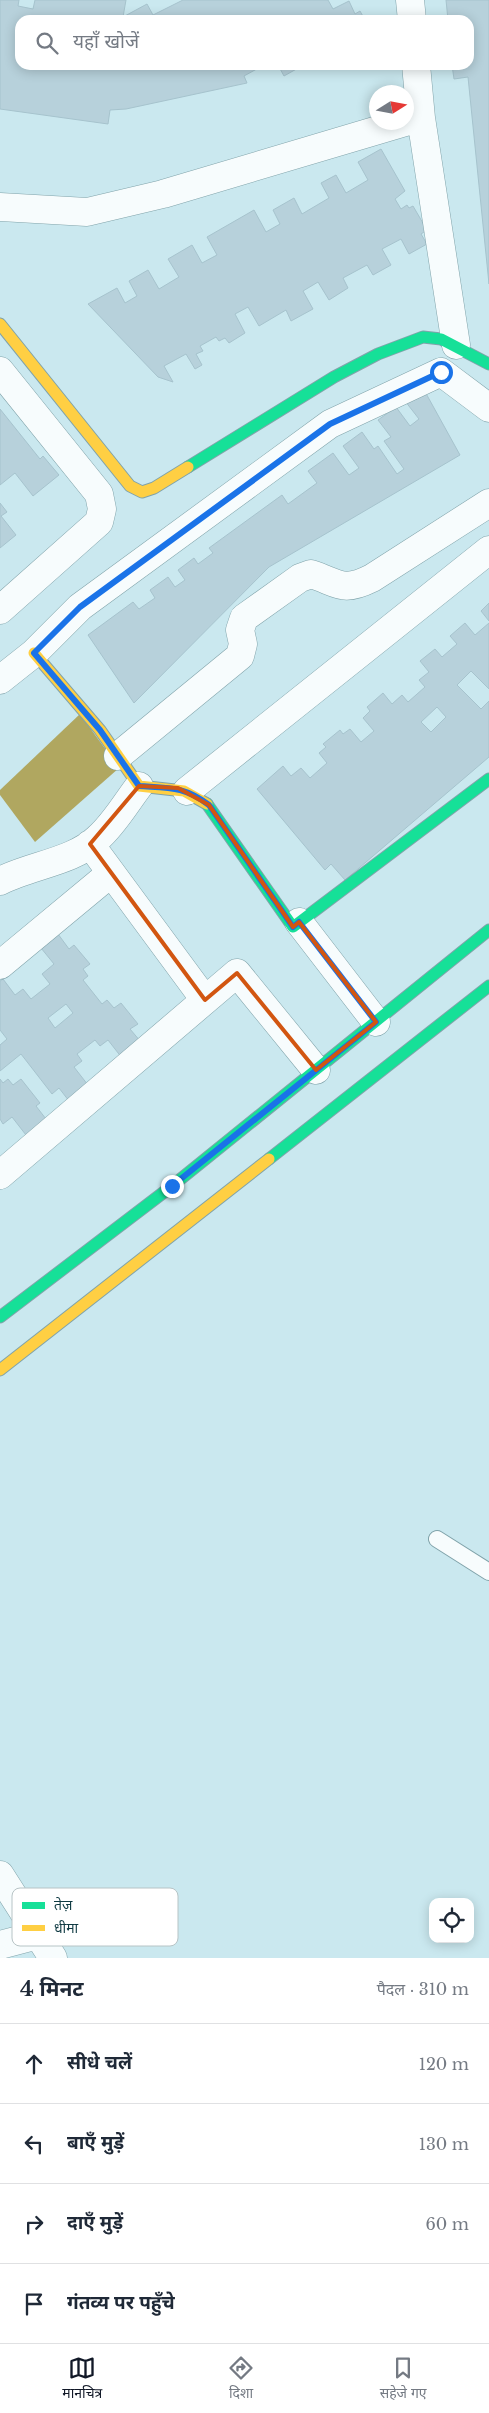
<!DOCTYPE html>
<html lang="hi">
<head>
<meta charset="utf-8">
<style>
	:root { --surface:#fff; --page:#f2f2f3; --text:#1f2937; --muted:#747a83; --line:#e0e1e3; --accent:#111827 }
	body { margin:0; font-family:"Libre Baskerville","Noto Sans Devanagari",serif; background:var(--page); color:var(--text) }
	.controls { position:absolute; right:15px; bottom:15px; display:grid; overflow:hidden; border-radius:10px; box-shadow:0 2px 12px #0003 }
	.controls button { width:45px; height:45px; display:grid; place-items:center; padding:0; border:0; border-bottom:1px solid var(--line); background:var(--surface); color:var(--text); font:25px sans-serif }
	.compass { position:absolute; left:369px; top:85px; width:45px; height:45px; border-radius:50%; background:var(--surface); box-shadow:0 2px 12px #0003; rotate:79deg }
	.stop { position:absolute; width:15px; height:15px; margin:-11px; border:4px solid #1a73e8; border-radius:50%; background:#fff }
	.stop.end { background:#1a73e8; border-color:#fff; box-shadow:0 1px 5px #0008 }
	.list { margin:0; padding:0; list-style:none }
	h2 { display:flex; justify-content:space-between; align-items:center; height:65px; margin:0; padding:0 20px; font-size:21px }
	h2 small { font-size:16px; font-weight:400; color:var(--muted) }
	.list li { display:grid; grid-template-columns:32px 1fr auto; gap:15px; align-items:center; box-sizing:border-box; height:80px; padding:0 20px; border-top:1px solid var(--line) }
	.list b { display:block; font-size:19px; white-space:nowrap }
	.list em { font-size:16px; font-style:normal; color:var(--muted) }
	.icon { flex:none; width:28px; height:28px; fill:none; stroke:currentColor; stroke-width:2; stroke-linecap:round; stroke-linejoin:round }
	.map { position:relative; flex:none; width:489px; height:1958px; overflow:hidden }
	.search { position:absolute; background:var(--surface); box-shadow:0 2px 12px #0003; left:15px; right:15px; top:15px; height:55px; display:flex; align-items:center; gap:12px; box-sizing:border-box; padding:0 18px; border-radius:15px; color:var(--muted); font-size:19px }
	.sheet { height:385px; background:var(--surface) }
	nav { display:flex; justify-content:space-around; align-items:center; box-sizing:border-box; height:70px; border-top:1px solid var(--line); background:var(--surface); font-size:14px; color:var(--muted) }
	nav a { display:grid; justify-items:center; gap:2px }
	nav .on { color:var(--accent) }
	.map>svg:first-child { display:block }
	.water { fill:#b0a760 }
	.building { fill:#b7d1db; stroke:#a6c3cd; fill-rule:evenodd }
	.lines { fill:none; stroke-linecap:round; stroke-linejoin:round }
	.lane-casing { stroke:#80a3aa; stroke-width:18 }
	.street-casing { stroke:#80a3aa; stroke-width:29 }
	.fast-casing { stroke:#80a3aa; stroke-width:13 }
	.slow-casing { stroke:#80a3aa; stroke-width:13 }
	.lane { stroke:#f7fcfd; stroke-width:16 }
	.street { stroke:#f7fcfd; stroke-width:28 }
	.fast { stroke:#16e098; stroke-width:11 }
	.slow { stroke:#ffcf43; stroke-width:11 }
	.route { stroke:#1a73e8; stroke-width:6 }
	.marked { fill:none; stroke:#d25611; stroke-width:4; stroke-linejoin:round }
	.key { fill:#fff; stroke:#b7c4c6; stroke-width:1 }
	.key-label { font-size:14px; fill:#0f3a42 }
</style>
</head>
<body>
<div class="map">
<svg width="489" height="1958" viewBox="0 0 489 1958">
	<rect width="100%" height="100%" fill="#cae8ef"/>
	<path class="water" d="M80 714 119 768 35 842 0 795V790Z"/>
	<path class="building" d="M0 0H19L18 6 33 9 35 0H126L123 17 147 4 153 15 183 0H328L333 9 349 1 355 14 360 11 365 20H20V65H264L244 76 247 83 126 109 110 110 108 124 0 109Z
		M446 0H489V284L468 77 454 79 452 65H469V20H448Z
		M278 65H298L300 67 284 76Z
		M381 149 405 191 395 199 401 209 407 205 409 208 413 206 427 230 421 234 427 244 409 254 401 239 382 249 391 265 373 275 367 265 343 278 348 288 329 300 318 282 303 291 313 309 291 321 286 310 259 326 248 307 235 314 245 333 229 343 225 338 219 341 216 337 200 346 203 351 196 354 202 365 195 369 186 354 164 366 173 382 158 377 88 304 117 288 125 303 137 296 129 281 148 270 159 289 179 277 168 259 192 245 202 263 217 255 207 237 254 210 266 232 280 224 273 210 294 198 302 214 329 198 321 183 336 175 346 193 368 180 358 162Z
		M423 388 460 455 269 567 134 703 88 635 133 602 139 609 155 598 150 590 168 577 175 587 185 580 178 570 194 558 198 564 213 553 209 548 282 495 288 504 317 483 308 471 333 453 349 475 359 468 343 446 362 432 374 449 378 446 397 474 404 469 384 441 391 437 378 420 396 407 410 426 419 419 405 401Z
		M0 409 40 459 43 456 59 475 33 496 15 473 0 485Z
		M0 503 7 512 1 516 16 535 0 548Z
		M489 603V621L481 611Z
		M465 623 475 635 489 623V689L471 671 457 685 481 709 489 701V757L345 880 331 864 325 870 257 789 283 766 291 776 301 768 310 778 327 763 319 753 326 747 323 744 340 730 343 734 350 729 361 742 374 731 363 718 370 711 367 707 383 693 392 704 402 695 408 702 425 687 419 680 429 672 420 661 435 649 442 657 457 644 450 636ZM437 707 446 717 431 732 421 722Z
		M58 934 69 949 74 945 90 964 83 969 88 976 83 980 102 1004 107 1000 114 1008 121 1003 138 1024 130 1029 141 1042 122 1058 108 1040 100 1046 95 1040 77 1054 82 1061 74 1067 88 1085 69 1101 59 1088 52 1094 21 1054 0 1071V1045L7 1039 0 1030V981L3 979 15 995 23 989 31 999 50 984 42 974 54 964 41 948ZM66 1004 73 1013 55 1028 48 1018Z
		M0 1079 3 1083 8 1079 13 1085 21 1079 40 1103 36 1106 46 1119 26 1135 12 1117 3 1124 0 1119Z"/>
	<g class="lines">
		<defs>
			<path id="lane" d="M437 1539 489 1572"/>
			<path id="street" d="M410 0 412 20
				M416 65 421 118 456 345
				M0 207 87 212 163 194 405 122
				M0 371 99 494 102 509 99 522 0 610
				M0 680 34 653 80 607 330 424 441 372 489 408
				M118 756 240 656 243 644 240 630 244 618 300 578 311 574C339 583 342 593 372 578L489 503
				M187 791 489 550
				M90 844 205 1000
				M0 881C31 865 73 862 98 838 114 824 126 803 139 786
				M299 922 376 1022
				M0 965 111 873
				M0 1175 237 973 316 1070
				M0 1875 53 1958
				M0 1945 38 1935"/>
			<path id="fast" d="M188 467 334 377 378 354 423 337 441 339 489 364
				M207 804 293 927 489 779
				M269 1159 489 986
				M0 1317 172 1186 489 930"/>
			<path id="slow" d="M0 324 130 486 142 492 154 488 188 467
				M34 653 100 730 139 786 184 791 207 804
				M0 1370 269 1159"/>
		</defs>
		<use href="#lane" class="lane-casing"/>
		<use href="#street" class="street-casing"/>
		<use href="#fast" class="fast-casing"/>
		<use href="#slow" class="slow-casing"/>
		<use href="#lane" class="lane"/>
		<use href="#street" class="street"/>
		<use href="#fast" class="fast"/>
		<use href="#slow" class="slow"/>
	</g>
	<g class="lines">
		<path class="route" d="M172 1186 376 1022 299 922 293 927 209 805C184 786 169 788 139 786L100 730 34 653 80 607 330 424 441 372"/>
	</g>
	<path class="marked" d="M139 786 178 788 209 805 293 927 299 922 376 1022 316 1070 237 973 205 1000 90 844Z"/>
	<rect x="12" y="1888" width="166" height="58" rx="8" class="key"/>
	<rect x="22" y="1902" width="23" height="7" fill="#16e098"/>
	<rect x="22" y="1925" width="23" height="6" fill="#ffcf43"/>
	<g class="key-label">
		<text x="54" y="1910">तेज़</text>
		<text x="54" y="1933">धीमा</text>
	</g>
</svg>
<div class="controls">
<button><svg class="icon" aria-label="locate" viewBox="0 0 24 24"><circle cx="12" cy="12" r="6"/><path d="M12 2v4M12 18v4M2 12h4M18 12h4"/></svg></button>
</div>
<svg class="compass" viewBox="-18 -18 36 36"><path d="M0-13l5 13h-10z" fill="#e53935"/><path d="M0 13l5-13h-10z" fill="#747a83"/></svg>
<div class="stop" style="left:441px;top:372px"></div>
<div class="stop end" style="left:172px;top:1186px"></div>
<div class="search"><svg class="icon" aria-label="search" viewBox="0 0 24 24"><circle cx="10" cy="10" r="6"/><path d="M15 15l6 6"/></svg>यहाँ खोजें</div>
</div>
<section class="sheet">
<h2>4 मिनट<small>पैदल · 310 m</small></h2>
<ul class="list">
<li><svg class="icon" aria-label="ahead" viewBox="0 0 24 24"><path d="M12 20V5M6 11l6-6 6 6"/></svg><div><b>सीधे चलें</b></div><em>120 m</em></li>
<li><svg class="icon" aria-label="left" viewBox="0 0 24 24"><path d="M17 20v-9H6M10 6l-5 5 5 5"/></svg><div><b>बाएँ मुड़ें</b></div><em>130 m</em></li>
<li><svg class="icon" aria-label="right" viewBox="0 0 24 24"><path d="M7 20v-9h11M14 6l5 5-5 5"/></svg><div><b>दाएँ मुड़ें</b></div><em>60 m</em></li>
<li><svg class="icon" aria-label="arrive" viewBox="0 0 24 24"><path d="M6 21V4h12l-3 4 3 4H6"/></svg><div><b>गंतव्य पर पहुँचे</b></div></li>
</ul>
</section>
<nav>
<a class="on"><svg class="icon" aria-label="map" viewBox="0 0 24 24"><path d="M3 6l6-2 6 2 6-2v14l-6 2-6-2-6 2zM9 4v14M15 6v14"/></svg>मानचित्र</a>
<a><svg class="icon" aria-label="directions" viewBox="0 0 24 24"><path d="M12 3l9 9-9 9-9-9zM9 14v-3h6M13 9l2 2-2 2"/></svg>दिशा</a>
<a><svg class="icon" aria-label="saved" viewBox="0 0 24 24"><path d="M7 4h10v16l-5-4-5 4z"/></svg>सहेजे गए</a>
</nav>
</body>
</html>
